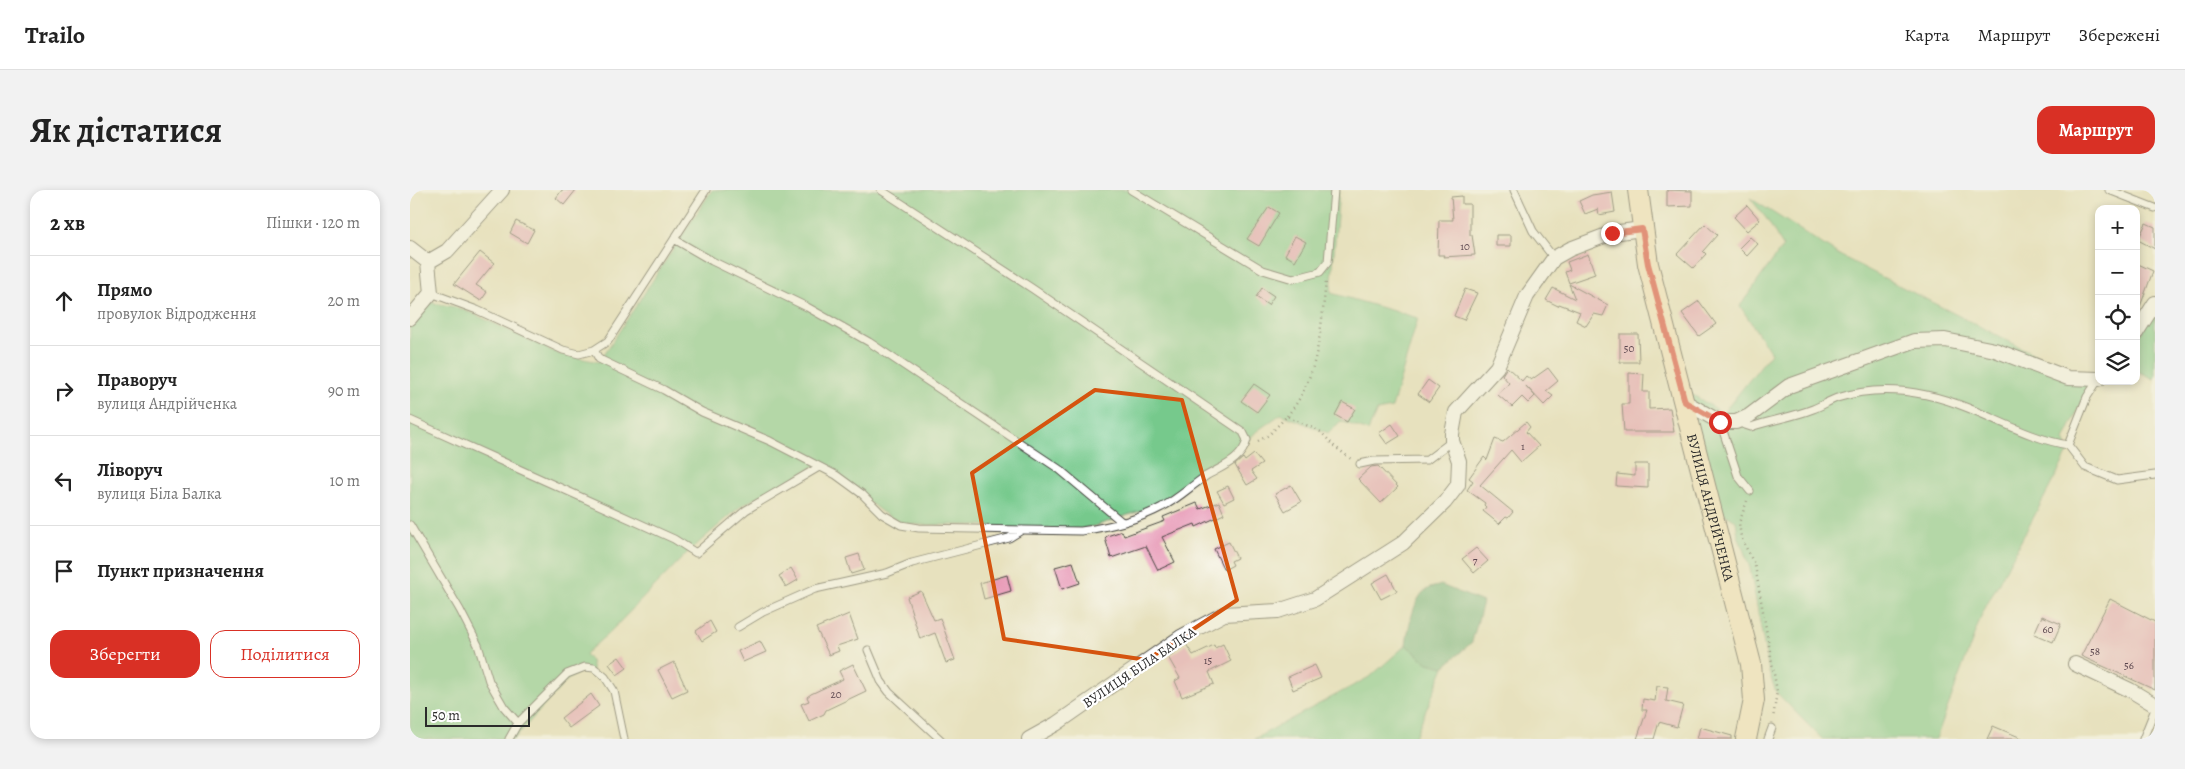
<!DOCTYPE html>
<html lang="uk">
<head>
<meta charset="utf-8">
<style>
	:root { --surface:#fff; --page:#f2f2f2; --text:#222; --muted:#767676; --line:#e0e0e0; --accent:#d93025 }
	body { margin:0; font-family:Alegreya,serif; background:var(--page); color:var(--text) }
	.controls { position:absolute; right:15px; top:15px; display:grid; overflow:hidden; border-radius:10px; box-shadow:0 2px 8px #0003 }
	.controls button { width:45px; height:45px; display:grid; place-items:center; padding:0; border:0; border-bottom:1px solid var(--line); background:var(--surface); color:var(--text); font:25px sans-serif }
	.scale { position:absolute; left:15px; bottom:12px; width:105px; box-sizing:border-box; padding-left:5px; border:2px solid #2b2b2b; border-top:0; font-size:14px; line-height:18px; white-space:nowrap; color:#2b2b2b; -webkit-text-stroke:4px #fff; paint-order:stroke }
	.stop { position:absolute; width:15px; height:15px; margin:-11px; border:4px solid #d93025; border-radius:50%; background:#fff }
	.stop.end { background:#d93025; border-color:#fff; box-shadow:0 1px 5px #0008 }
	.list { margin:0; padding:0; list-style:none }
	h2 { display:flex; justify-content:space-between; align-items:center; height:65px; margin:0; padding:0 20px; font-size:21px }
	h2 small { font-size:16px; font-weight:400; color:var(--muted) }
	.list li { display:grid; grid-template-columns:32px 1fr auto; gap:15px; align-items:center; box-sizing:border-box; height:90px; padding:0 20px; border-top:1px solid var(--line) }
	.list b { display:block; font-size:19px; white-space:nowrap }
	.list p { margin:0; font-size:16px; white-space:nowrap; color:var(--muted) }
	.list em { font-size:16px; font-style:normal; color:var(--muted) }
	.actions { display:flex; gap:10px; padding:15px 20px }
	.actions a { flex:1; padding:11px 0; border:1px solid var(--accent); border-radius:15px; text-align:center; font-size:18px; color:var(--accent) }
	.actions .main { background:var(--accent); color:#fff }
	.icon { flex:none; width:28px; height:28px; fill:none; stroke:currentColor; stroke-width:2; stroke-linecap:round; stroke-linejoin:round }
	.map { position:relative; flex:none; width:1745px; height:549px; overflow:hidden; border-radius:15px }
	header { display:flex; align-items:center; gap:30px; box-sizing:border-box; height:70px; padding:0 25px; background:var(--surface); border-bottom:1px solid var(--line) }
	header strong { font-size:24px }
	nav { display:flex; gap:28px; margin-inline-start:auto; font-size:18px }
	.intro { display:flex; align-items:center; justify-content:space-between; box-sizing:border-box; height:120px; padding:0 30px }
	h1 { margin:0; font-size:35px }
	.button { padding:12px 22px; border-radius:15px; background:var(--accent); color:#fff; font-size:18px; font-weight:700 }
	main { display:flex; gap:30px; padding:0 30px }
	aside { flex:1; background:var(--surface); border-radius:15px; box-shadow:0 2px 8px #0003 }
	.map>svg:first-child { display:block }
	.green { fill:#76c98c; stroke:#507a5c }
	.forest { fill:#60ad78; stroke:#466c52 }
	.building { fill:#e798b5 }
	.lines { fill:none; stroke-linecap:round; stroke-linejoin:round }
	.lane-casing { stroke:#474641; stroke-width:9 }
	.street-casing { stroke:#474641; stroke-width:16 }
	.secondary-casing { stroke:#474641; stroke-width:22 }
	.path { stroke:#474641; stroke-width:2.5; stroke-dasharray:1 4; stroke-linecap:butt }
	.lane { stroke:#fff; stroke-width:7 }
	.street { stroke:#fff; stroke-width:14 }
	.secondary { stroke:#f9e7c3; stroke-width:20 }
	.route { stroke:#d93025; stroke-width:6 }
	.marked { fill:none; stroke:#d5540f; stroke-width:4; stroke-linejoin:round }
	.labels { text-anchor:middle; stroke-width:4.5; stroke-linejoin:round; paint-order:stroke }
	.number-label { font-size:11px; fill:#5a464e }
	.street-label { font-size:14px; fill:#2b2b2b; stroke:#fff }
</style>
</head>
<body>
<header>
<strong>Trailo</strong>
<nav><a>Карта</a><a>Маршрут</a><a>Збережені</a></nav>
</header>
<div class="intro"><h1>Як дістатися</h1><a class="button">Маршрут</a></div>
<main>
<aside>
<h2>2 хв<small>Пішки · 120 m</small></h2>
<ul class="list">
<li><svg class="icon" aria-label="ahead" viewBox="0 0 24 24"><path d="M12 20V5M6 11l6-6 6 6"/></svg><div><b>Прямо</b><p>провулок Відродження</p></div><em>20 m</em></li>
<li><svg class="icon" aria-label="right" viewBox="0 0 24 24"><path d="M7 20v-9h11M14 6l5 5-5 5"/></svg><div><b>Праворуч</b><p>вулиця Андрійченка</p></div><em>90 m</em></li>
<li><svg class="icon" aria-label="left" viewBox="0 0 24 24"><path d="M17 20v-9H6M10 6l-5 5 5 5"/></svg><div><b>Ліворуч</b><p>вулиця Біла Балка</p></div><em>10 m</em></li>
<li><svg class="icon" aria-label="arrive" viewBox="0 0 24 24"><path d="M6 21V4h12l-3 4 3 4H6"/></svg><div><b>Пункт призначення</b></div></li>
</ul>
<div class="actions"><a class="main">Зберегти</a><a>Поділитися</a></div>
</aside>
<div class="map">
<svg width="1745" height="549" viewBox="0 0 1745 549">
	<rect width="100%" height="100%" fill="#fff"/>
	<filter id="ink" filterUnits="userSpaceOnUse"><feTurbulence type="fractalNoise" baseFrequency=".02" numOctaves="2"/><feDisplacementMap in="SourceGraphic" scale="10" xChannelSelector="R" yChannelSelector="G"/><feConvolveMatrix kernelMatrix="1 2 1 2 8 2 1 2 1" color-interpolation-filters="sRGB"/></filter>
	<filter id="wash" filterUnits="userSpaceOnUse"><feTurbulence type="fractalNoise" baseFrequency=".0096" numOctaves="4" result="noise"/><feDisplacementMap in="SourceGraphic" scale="20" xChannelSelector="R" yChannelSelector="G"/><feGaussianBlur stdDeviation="1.12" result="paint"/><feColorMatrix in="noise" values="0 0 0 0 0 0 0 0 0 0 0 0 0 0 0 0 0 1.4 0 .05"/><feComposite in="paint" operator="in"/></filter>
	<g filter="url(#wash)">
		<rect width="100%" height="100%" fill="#e7e1be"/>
		<path class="green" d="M302 0H929L921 103 1008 128 982 218 967 221 958 241 931 231 918 243 871 224 847 241 830 259 745 316 685 336 671 339H607L569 335H509L490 332 472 322 409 274 331 316 277 363 200 442 175 464 181 471 183 481 169 482 157 490 104 549H0V137L19 112 45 117 64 124 149 164 189 172Z
			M1340 8 1431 66 1681 193 1654 250 1659 261 1572 424 1526 549H1412L1366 502 1359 482 1340 378 1328 345 1326 331 1311 322 1278 202 1313 223 1361 163 1330 116 1373 56 1356 28Z
			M1745 120V186L1744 189 1726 180V152Z
			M996 455 1018 473 1034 477 1004 549H844L961 486Z"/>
		<path class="forest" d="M1031 395 1073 412 1062 452 1034 477 1018 473 996 455C998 441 1003 408 1016 400 1020 397 1026 397 1031 395Z"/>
		<g id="blocks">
			<path class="building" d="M152 0H166L154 15 146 8Z
				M1257 0 1282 1V16L1257 17Z
				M1202 2 1205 22 1189 25 1188 19 1175 24 1169 11 1182 5Z
				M1052 6V14H1060V45H1062L1065 65 1033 67 1034 65H1028L1029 30H1043L1041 7Z
				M1337 15 1350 30 1337 41 1324 27Z
				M859 17 869 23 849 56 837 49Z
				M106 31 124 40 117 53 100 43Z
				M1736 33 1745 37V59L1728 50Z
				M1295 34 1307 45 1293 61 1296 64 1283 78 1267 64Z
				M1086 45H1101V56H1086Z
				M885 46 896 52 885 71 875 65Z
				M1340 47 1348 54 1337 66 1329 58Z
				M70 62 84 73 66 95 77 102 71 111 44 94Z
				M1178 64 1185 84 1159 93 1155 82 1160 80 1157 72Z
				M1726 73 1743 81 1727 125H1726Z
				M1159 94 1198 115 1193 126 1184 124 1176 136 1166 131 1170 122 1149 114 1148 116 1136 110 1143 98 1165 109Z
				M852 98 864 106 858 115 846 107Z
				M1055 99 1067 103 1054 130 1044 126Z
				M1289 111 1306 134 1289 146 1272 123Z
				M1210 144H1228L1229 172H1210Z
				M1097 177 1112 191 1116 186 1121 190 1138 178 1148 191 1136 201 1143 206 1134 215 1115 195 1125 206 1118 213 1112 207 1102 217 1088 205 1099 193 1092 185Z
				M1219 183 1234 184 1233 202H1239V219L1260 218 1264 242H1214L1212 214H1219Z
				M1018 190 1029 198 1019 212 1008 204Z
				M844 194 860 205 847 222 831 211Z
				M932 212 945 219 937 232 925 225Z
				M1116 232 1120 237 1116 242 1129 256 1111 272 1101 260 1070 295 1103 322 1098 328 1096 327 1089 334 1073 321 1076 317 1074 315 1075 313 1057 300 1063 291 1059 288 1074 267 1077 270 1085 249 1093 252Z
				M982 234 990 246 977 254 969 243Z
				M844 264 852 274 841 281 847 289 837 295 825 275 833 268 835 271Z
				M1225 274H1238V298L1206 296 1207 284 1225 286Z
				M968 276 988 297 971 313 948 289 961 277Z
				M881 295 891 312 875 321 865 304Z
				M818 296 824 308 814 313 807 301Z
				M809 312 814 324 786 337 785 334 752 347 765 372 748 380 736 356 701 368 695 348 697 346 712 341 714 346 755 331 753 327 787 313 790 319Z
				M819 352 827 368 821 371 823 375 814 380 804 359Z
				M1066 358 1078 371 1064 383 1052 369Z
				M449 364 454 380 441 384 436 368Z
				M663 372 670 393 652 399 645 377Z
				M381 378 388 390 376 397 369 386Z
				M978 384 987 401 971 409 962 393Z
				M597 385 601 401 574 409 570 393Z
				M511 401 524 430 530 428 545 470 536 473 525 443 510 449 497 407Z
				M1700 409 1745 432V500L1671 466Z
				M439 424 448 449 427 456 429 461 419 465 406 438Z
				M1632 426 1651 434 1643 452 1624 444Z
				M300 431 306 442 292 451 286 441Z
				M350 451 356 462 333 472 328 461Z
				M776 454 783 465 804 455 805 458 813 454 821 471 799 482 804 494 772 507 765 491 770 488 758 467Z
				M209 467 217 478 207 485 199 474Z
				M264 472 277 500 262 507 248 480Z
				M443 474 456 501 416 520 414 524 399 531 391 514 399 511 397 507 401 504 433 489 429 481Z
				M905 475 911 488 883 500 878 487Z
				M1247 496 1258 497 1256 511 1273 515 1267 537 1249 532 1244 549H1227L1237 520H1232L1233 509 1245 511Z
				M181 504 189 516 159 538 151 528Z
				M1583 536 1614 549H1577Z
				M1290 537 1322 546V549H1287Z"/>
		</g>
	</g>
	<g filter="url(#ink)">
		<use href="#blocks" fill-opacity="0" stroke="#474641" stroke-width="1"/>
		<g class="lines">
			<defs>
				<path id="lane" d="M721 0 853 80 883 89 910 82 918 72 924 0
					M1104 0 1123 41 1144 68
					M1699 0 1745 18
					M264 49 302 71 397 117 459 152 649 279 712 332
					M21 103 67 120 153 160 169 164 184 160 198 151 296 0
					M184 160 189 169 254 200 292 222 360 251 426 285 452 304 472 324 491 335 509 338 671 341C698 337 728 330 752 317 768 309 781 296 796 286 813 276 832 270 837 250L833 242 623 99 471 0
					M0 230 264 349 286 363 336 320 409 277
					M1310 232 1328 286 1340 301
					M1329 233 1341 237C1361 230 1383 227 1403 219 1411 216 1419 211 1427 208 1471 194 1516 201 1558 218 1591 231 1622 249 1658 255L1677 207 1688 190
					M1658 255 1675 277 1707 290 1745 285
					M950 274 964 271 1017 270 1042 251
					M0 335 50 420 68 455 79 491 94 517 108 533
					M328 437 353 422 405 399 477 383 502 373 599 348 612 340
					M458 460 471 491 479 502 530 549
					M99 549 108 533 157 484 175 477 184 478 195 487 204 501 214 549
					M1358 549 1362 538
					M1733 549 1745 519"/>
				<path id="street" d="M0 58 18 72
					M0 128 21 103 18 72 37 61 92 0
					M1726 143 1745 113
					M1275 212 1310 232H1326L1339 226 1379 196 1504 151 1535 150 1585 160 1658 188 1689 189
					M1665 474 1720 500 1745 515
					M619 549 646 534 771 447 814 424 868 421 905 409 993 353 1035 312 1048 295 1049 271 1042 251V244L1046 222 1087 177 1117 106 1144 68 1160 59 1202 43 1232 39"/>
				<g id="secondary">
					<path id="s1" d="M1228 0 1238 74 1341 474 1344 510 1336 549"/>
				</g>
			</defs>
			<use href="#lane" class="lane-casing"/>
			<use href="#street" class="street-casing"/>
			<use href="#secondary" class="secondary-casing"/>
			<path class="path" d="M877 226C909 189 911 137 916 91
				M848 251 859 245 877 226 911 242 924 256 941 269
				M1337 311 1329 333 1331 347 1345 376 1367 501 1363 529"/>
			<use href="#lane" class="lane"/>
			<use href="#street" class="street"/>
			<use href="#secondary" class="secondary"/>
		</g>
	</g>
	<g class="lines" filter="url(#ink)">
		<path class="route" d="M1202 43 1232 39 1238 74 1275 212 1310 232"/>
	</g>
	<path d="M0 0H1745V549H0ZM685 200 772 210 827 410 737 470 594 449 562 283Z" fill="#e7e1be" fill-opacity=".55" fill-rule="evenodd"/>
	<path class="marked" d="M685 200 772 210 827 410 737 470 594 449 562 283Z"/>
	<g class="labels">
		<g class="number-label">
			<text x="1055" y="60">10</text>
			<text x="1219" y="162">50</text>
			<text x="1113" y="260">1</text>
			<text x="1065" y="374">7</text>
			<text x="1638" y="443">60</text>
			<text x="1685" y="465">58</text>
			<text x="798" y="474">15</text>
			<text x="1719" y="479">56</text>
			<text x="426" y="508">20</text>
		</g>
		<g class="street-label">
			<text dy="5" stroke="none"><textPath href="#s1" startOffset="326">ВУЛИЦЯ АНДРІЙЧЕНКА</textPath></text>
			<text transform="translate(729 477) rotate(-34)" y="5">ВУЛИЦЯ БІЛА БАЛКА</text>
		</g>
	</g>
</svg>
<div class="controls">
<button>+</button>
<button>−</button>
<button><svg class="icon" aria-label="locate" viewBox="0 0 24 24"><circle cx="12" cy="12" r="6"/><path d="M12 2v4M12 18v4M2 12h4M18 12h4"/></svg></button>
<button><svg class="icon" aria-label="layers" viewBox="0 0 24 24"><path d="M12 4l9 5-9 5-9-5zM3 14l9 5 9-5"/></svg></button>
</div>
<div class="scale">50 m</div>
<div class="stop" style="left:1310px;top:232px"></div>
<div class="stop end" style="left:1202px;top:43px"></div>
</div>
</main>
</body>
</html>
